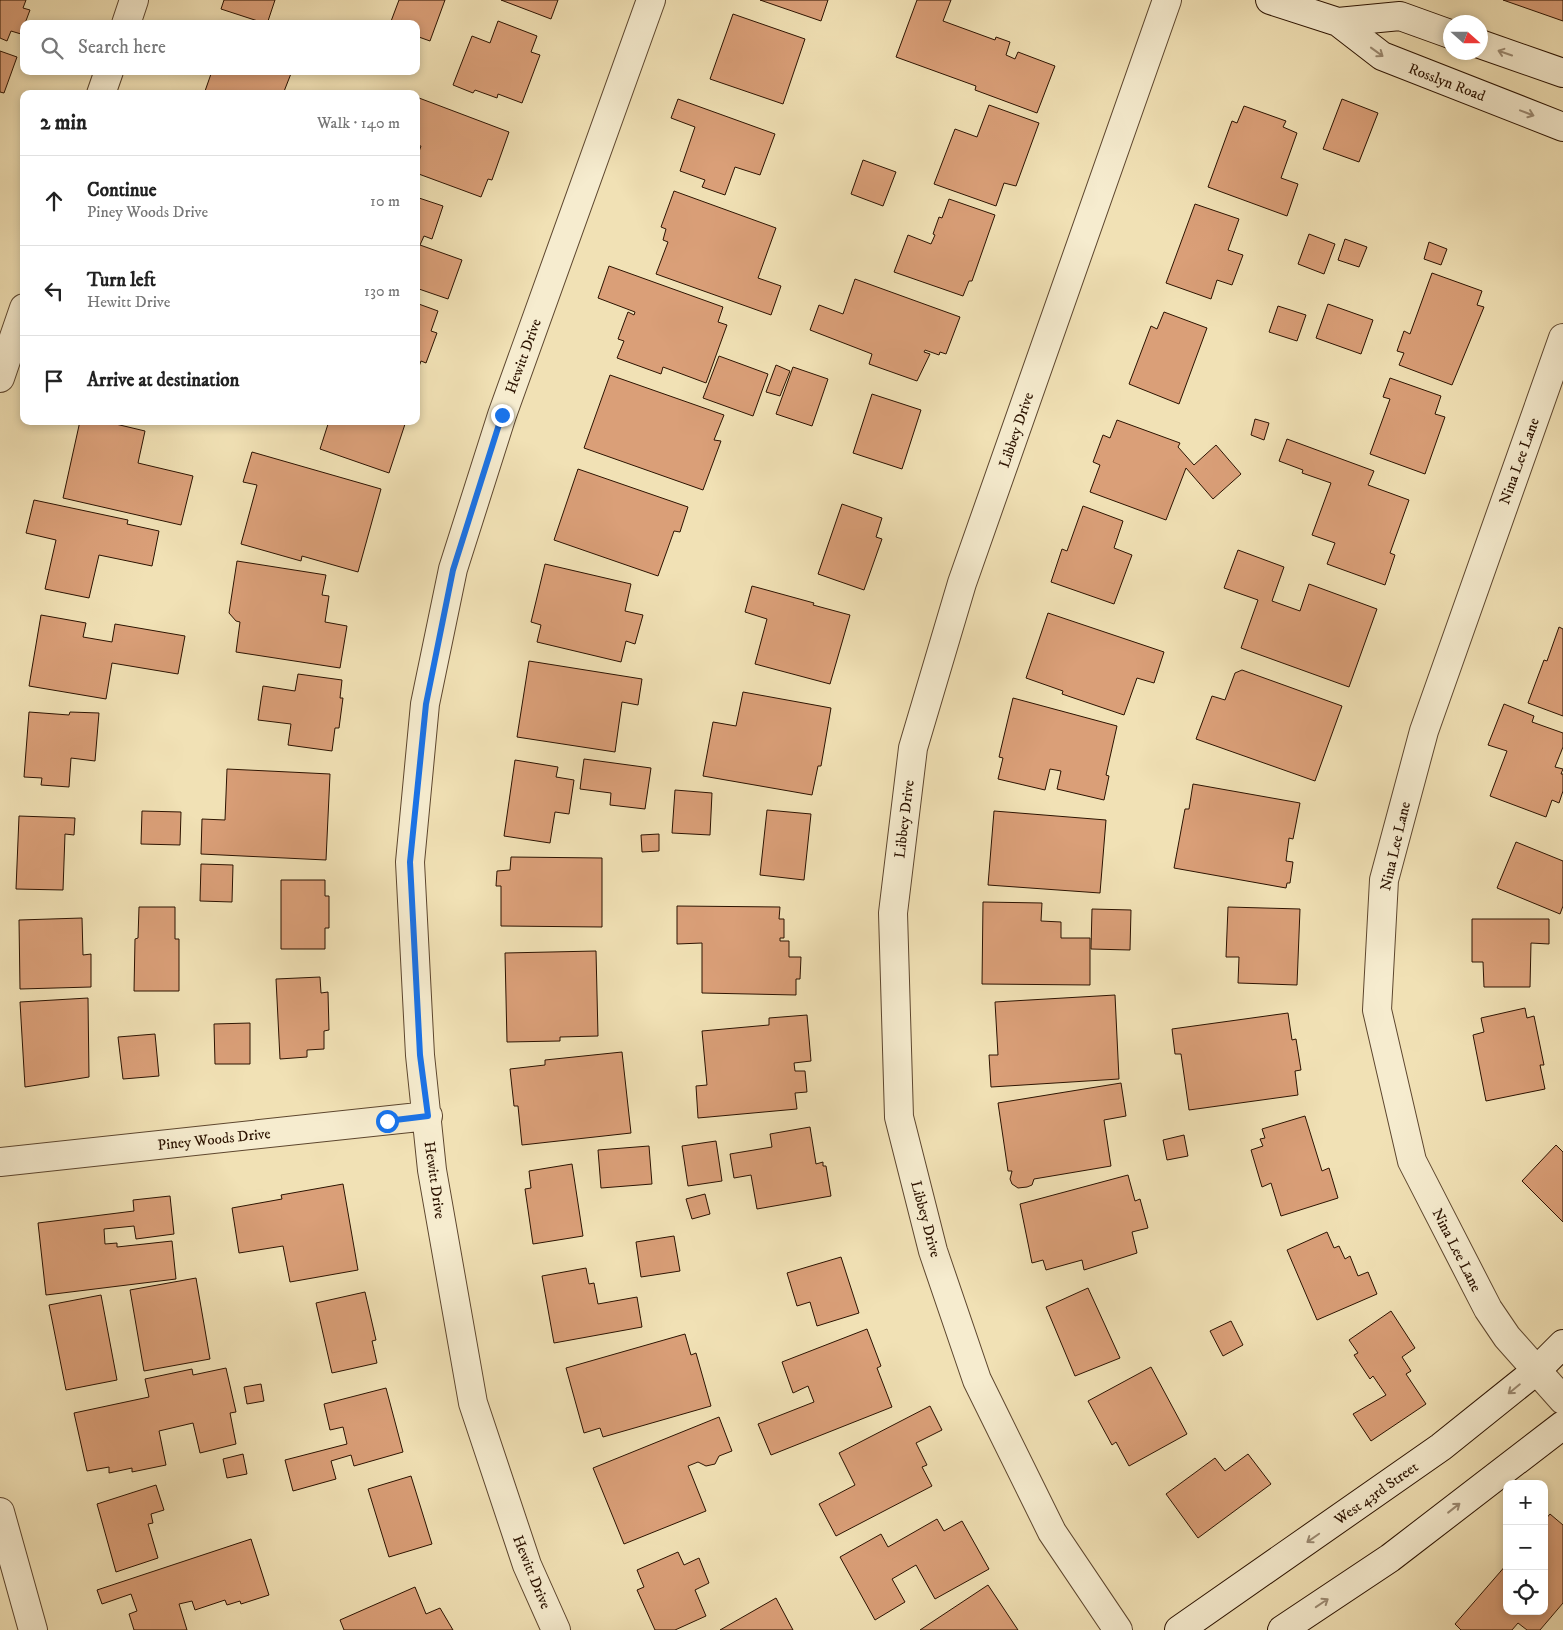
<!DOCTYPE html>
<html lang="en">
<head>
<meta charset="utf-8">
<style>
	:root { --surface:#fff; --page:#f6f6f6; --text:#222; --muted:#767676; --line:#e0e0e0 }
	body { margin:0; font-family:"IM FELL DW Pica",serif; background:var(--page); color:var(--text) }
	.controls { position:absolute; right:15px; bottom:15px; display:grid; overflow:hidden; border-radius:10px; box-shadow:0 2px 8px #0003 }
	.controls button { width:45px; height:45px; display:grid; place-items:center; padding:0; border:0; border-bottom:1px solid var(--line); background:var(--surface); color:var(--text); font:25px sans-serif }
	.compass { position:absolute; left:1443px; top:15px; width:45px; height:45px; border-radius:50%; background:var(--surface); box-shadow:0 2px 8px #0003; rotate:111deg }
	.stop { position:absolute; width:15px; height:15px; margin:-11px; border:4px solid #1a73e8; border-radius:50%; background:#fff }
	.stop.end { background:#1a73e8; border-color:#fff; box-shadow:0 1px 5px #0008 }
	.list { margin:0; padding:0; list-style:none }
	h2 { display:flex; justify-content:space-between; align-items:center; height:65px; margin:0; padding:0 20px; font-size:21px }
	h2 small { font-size:16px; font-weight:400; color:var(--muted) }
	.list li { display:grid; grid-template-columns:32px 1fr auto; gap:15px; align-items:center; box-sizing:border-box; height:90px; padding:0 20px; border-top:1px solid var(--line) }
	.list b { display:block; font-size:19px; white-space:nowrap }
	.list p { margin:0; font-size:16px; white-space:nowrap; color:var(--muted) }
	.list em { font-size:16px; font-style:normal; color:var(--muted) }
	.icon { flex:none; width:28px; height:28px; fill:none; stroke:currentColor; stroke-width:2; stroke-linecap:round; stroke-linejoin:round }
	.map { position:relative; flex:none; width:1563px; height:1630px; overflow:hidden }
	.search { position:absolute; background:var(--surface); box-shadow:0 2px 8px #0003; left:20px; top:20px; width:400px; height:55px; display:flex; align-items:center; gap:12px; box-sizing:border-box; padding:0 18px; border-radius:10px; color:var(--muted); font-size:19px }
	.panel { position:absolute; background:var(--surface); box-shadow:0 2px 8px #0003; left:20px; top:90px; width:400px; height:335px; border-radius:10px }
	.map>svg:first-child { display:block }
	.building { fill:#da9f78; stroke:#2c1301 }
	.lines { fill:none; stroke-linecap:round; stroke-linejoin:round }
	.street-casing { stroke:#5d462e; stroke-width:30 }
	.secondary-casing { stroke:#2c1301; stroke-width:30 }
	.street { stroke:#f6eccf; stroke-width:28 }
	.secondary { stroke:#f6eccf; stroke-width:28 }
	.oneway { stroke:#9b8a72 }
	.route { stroke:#1a73e8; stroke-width:6 }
	.labels { text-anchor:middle; stroke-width:4.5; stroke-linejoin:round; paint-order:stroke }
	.street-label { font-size:15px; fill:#2c1301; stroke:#f6eccf }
</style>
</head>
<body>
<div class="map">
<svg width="1563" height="1630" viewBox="0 0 1563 1630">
	<rect width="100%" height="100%" fill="#f1e1b5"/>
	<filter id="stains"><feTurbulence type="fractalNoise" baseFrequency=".004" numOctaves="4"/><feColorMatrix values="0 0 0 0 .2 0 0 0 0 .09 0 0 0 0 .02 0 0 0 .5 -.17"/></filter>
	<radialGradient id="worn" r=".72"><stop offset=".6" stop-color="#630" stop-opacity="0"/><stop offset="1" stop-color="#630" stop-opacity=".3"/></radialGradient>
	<path class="building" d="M0 0H26L23 8 30 10 21 34 11 31 7 41 0 38Z
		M224 0H275L267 24 221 9Z
		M399 0H445L430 41 416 36V24H390Z
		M501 0H558L551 19Z
		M760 0H828L821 21Z
		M917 0H951L943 21 995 40 996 37 1010 42 1006 55 1015 59 1018 52 1055 66 1037 113 975 90 976 86 896 57Z
		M1503 0H1563V21Z
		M733 14 805 39 783 104 710 79Z
		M498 21 537 36 531 52 540 55 522 103 498 94 497 98 475 90 473 93 453 85 472 36 490 43Z
		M0 51 17 57 4 93 0 92Z
		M212 71H292L283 94H204Z
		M419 98 509 132 492 180 488 179 481 197 416 173V160L421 146 416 145V105Z
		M678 99 775 134 760 175 735 167 725 195 702 187 705 180 680 171 695 127 671 118Z
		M1342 99 1378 113 1359 162 1323 149Z
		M989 105 1039 123 1016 186 1004 183 996 206 934 184 955 129 977 137Z
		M1244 106 1286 121 1283 127 1297 133 1281 178 1298 184 1287 216 1208 187 1232 121 1237 123Z
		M863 160 896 172 883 206 851 194Z
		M674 191 776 228 758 278 781 286 771 315 656 274 668 242 663 240 666 229 661 227Z
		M416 197 443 206 432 239 424 236 420 245 462 260 448 299 416 288Z
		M949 199 995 215 972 281H969L963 296 894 272 908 235 931 244 935 235 933 234 939 217 942 218Z
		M1195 204 1239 219 1228 250 1243 255 1232 285 1217 280 1211 299 1166 283Z
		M1309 234 1335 244 1324 274 1298 264Z
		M1345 239 1367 247 1359 267 1338 260Z
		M1429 242 1447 249 1441 265 1424 259Z
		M609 266 723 307 718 322 727 325 706 383 663 367 661 374 617 358 624 341 618 339 628 312 634 315 635 312 598 298Z
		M1432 273 1482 291 1477 305 1484 307 1452 385 1399 365 1404 353 1397 351 1404 331 1410 334Z
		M855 279 960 317 946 354 940 352 939 355 925 350 924 352 930 354 917 381 869 364 872 354 810 330 819 305 843 314Z
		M416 303 438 311 431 331 437 333 426 363 421 361 416 375Z
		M1328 304 1373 320 1361 354 1316 338Z
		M1278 306 1306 315 1297 341 1269 332Z
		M1164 312 1207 328 1179 404 1129 384 1151 326 1157 329Z
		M719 356 768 374 753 416 703 398Z
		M776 365 790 371 780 396 766 392Z
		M793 367 828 379 812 426 776 414Z
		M610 375 724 415 714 440 721 441 703 490 584 448Z
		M1390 378 1441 396 1435 414 1445 417 1425 474 1370 454 1390 399 1383 397Z
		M872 394 921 410 902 469 853 453Z
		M1255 419 1269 423 1264 440 1251 435Z
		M1117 420 1180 443 1178 447 1194 465 1216 445 1241 474 1213 499 1186 468 1166 520 1090 492 1100 465 1093 462 1103 435 1110 438Z
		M80 421H103L145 431 138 463 193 476 181 525 63 498Z
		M329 421H406L389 473 320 449Z
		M1287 439 1374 471 1368 485 1409 500 1390 553 1395 555 1385 585 1327 564 1335 543 1312 535 1331 483 1302 473 1303 470 1279 461Z
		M252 452 381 489 358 572 302 556 301 561 241 544 257 485 243 482Z
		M578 469 688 507 680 532 674 531 658 576 554 540Z
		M34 500 128 520 127 524 159 531 152 566 99 555 89 598 45 589 56 540 26 533Z
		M842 504 882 518 876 537 882 539 864 590 818 574Z
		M1083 506 1123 521 1114 548 1132 555 1114 604 1051 582 1062 549 1067 551Z
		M1238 550 1284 567 1272 601 1300 611 1309 584 1377 609 1349 687 1241 648 1258 600 1224 588Z
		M237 561 326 575 322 595 329 596 325 622 347 626 340 668 236 652 240 622 236 621 229 613Z
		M545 564 631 584 625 611 643 615 635 644 626 641 621 662 537 642 541 625 531 622Z
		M752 586 814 603 813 605 850 615 830 684 755 664 767 619 745 612Z
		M1048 613 1164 652 1154 683 1137 678 1124 715 1062 694 1063 691 1026 678Z
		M41 615 86 623 83 637 112 642 115 624 185 636 178 674 112 663 106 699 29 686Z
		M1559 627 1563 629V716L1528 703 1544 660 1547 661Z
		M529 661 642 679 638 705 622 702 615 752 517 737Z
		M1242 670 1342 706 1315 781 1196 739 1212 696 1225 700 1235 673Z
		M298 674 342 680 340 698H343L339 728H335L332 751 288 745 291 724 258 720 263 686 295 691Z
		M743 692 831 708 821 766H818L812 795 703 776 713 722 736 726Z
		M1013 698 1117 726 1106 775 1109 776 1104 800 1057 789 1061 771 1050 769 1045 790 998 779 1003 758 999 757Z
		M1504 704 1534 716 1532 722 1563 733V747L1555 767 1563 769 1561 774H1563V791L1559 803 1552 800 1546 817 1490 796 1507 751 1488 745Z
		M29 712 69 715 70 712 99 713 95 761 71 758 69 787 41 785 42 778 24 777Z
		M584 759 651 768 645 809 610 805 611 793 580 789Z
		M515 760 558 767 556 777 574 780 569 814 555 812 550 843 504 836Z
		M227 769 330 774 326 860 201 854 202 819 225 820Z
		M1193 784 1300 803 1293 839 1289 838 1286 861 1293 862 1290 883H1287L1286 888 1174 868 1185 809H1189Z
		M675 790 712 793 710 835 672 833Z
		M767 810 811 814 804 880 760 875Z
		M142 811 181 812 180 845 141 844Z
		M994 811 1106 820 1100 893 988 885Z
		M19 816 75 818 74 835 65 834 63 890 16 889Z
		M659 834V851L642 852 641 835Z
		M1516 842 1563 861V906L1560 914 1497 888Z
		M511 857 602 858V927L501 926V886H496L497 871 510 870Z
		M201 864 233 865 232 902 200 901Z
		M281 880H325V896H329V928H325V949H281Z
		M983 902 1042 903 1041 921 1061 922V938H1090V985L982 984Z
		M677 906 780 907 779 919H784V938H780V941H789V957H801L800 979H796V995L702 993V943L677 944Z
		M139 907H175V939H179V991H134L135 939 138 938Z
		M1228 907 1300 909 1297 985 1238 983 1239 957H1226Z
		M1092 909 1131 910 1130 950 1091 949Z
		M82 918 83 955 91 954V987L20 989 19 920Z
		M1472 919H1549V944L1531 943 1530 987H1484L1483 962H1472Z
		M596 951 598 1036 560 1037V1041L507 1042 505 953Z
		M320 977 321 993 328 992 329 1030 324 1031V1049L307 1050V1057L280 1059 276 979Z
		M1115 995 1119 1079 991 1087 989 1055H998L995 1002Z
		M88 998 89 1077 25 1087 20 1002Z
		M1525 1008 1527 1018 1534 1016 1544 1065H1540L1545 1089 1486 1101 1473 1035 1484 1032 1481 1018Z
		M1288 1013 1292 1040 1296 1039 1301 1070 1295 1071 1298 1095 1189 1110 1181 1054H1175L1172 1029Z
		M807 1015 811 1061 794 1063 795 1071H805L807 1092 795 1093 797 1109 698 1118 696 1086 707 1085 702 1031 769 1025V1018Z
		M250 1023V1064H215L214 1024Z
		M155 1034 159 1076 123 1079 118 1037Z
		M622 1052 631 1133 522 1145 518 1106H514L510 1069 545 1065V1060Z
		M1121 1083 1126 1116 1104 1120 1111 1166 1034 1179 1032 1185 1027 1187 1018 1188 1012 1184 1010 1179 1012 1171H1008L998 1103Z
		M1305 1116 1322 1171 1329 1168 1338 1198 1281 1216 1271 1183 1262 1187 1251 1150 1263 1146 1260 1139 1265 1138 1262 1129Z
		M810 1127 816 1164 823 1162V1166H826L831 1196 757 1209 751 1175 734 1178 730 1154 772 1147 770 1134Z
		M1184 1135 1188 1156 1167 1160 1163 1140Z
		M716 1141 722 1181 688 1186 682 1146Z
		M1556 1145 1563 1152V1222L1522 1181Z
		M649 1146 652 1184 601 1188 598 1150Z
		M572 1164 583 1236 533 1244 525 1189 531 1188 529 1171Z
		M1128 1175 1135 1201 1140 1199 1148 1228 1132 1232 1137 1253 1084 1270 1082 1260 1046 1270 1043 1260 1032 1263 1020 1204Z
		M343 1184 358 1270 290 1282 283 1246 239 1253 232 1208 282 1199 281 1195Z
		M705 1194 710 1214 692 1219 686 1199Z
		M170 1196 174 1234 136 1239 134 1226 104 1229 105 1244 117 1243V1247L172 1241 176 1279 46 1295 38 1223 134 1211 133 1200Z
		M1327 1232 1334 1248 1339 1246 1345 1259 1350 1256 1358 1276 1368 1272 1377 1294 1317 1320 1287 1250Z
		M674 1236 680 1271 641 1277 636 1242Z
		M841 1257 859 1313 817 1326 810 1302 797 1306 787 1273Z
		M586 1268 589 1284 594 1283 598 1304 637 1297 642 1327 554 1343 542 1276Z
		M196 1278 210 1359 144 1371 130 1290Z
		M1088 1288 1120 1358 1075 1376 1046 1307Z
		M365 1292 376 1340 372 1341 377 1363 332 1373 316 1303Z
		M101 1295 117 1380 66 1390 49 1305Z
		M1391 1311 1415 1348 1402 1357 1411 1371 1406 1374 1426 1404 1371 1441 1353 1414 1386 1395 1373 1376 1370 1379 1354 1355 1358 1353 1349 1340Z
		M1231 1321 1243 1345 1223 1356 1210 1331Z
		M867 1329 881 1366 877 1368 892 1407 771 1455 758 1424 814 1402 808 1386 793 1393 782 1362Z
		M685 1334 691 1355 696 1353 711 1406 603 1437 600 1428 584 1433 566 1368Z
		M1151 1367 1187 1434 1129 1466 1116 1442 1112 1445 1088 1401Z
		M226 1368 236 1412 230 1413 236 1444 200 1453 193 1423 159 1431 166 1465 132 1472V1468L109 1473V1467L87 1471 74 1413 149 1397 145 1379 192 1369 193 1375Z
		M261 1384 264 1401 247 1404 244 1387Z
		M386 1388 403 1452 354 1466 351 1455 331 1461 336 1479 293 1491 285 1460 347 1444 343 1427 330 1430 324 1404Z
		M930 1406 942 1430 916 1443 927 1465 922 1467 932 1486 836 1536 819 1504 855 1485 839 1453Z
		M719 1417 732 1451 719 1456 715 1464 706 1466 698 1462 688 1466 706 1511 624 1544 593 1468Z
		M243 1454 247 1474 227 1478 223 1459Z
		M1248 1454 1271 1484 1198 1538 1166 1494 1215 1458 1225 1471Z
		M411 1476 432 1544 389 1557 368 1489Z
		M156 1485 164 1510 151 1514 153 1523 148 1524 158 1558 116 1572 97 1504Z
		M1550 1514 1563 1525V1603L1540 1630H1527L1518 1623 1512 1630H1461L1455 1624 1507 1564V1611H1544V1521Z
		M937 1519 944 1531 962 1521 989 1569 935 1599 916 1565 892 1579 905 1602 875 1620 840 1557 881 1534 888 1547Z
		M251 1539 269 1595 241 1604 240 1601 227 1605 225 1600 195 1610 192 1601 179 1604 187 1630H134L129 1614 137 1611 131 1594 102 1604 97 1590Z
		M678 1552 684 1565 699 1558 709 1583 695 1590 706 1616 675 1630H655L637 1590 644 1587 637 1570Z
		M988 1585 1018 1630H920Z
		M415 1587 426 1614 440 1608 453 1630H344L340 1620Z
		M776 1598 793 1630H720Z"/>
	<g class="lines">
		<defs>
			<path id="street" d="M126 24 134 0
				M101 94 109 71
				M1563 338 1424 731 1384 880 1377 1010 1412 1161 1488 1309 1507 1337 1563 1400
				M0 378 24 308
				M0 1162 428 1116
				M0 1512 33 1630
				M556 1630 527 1565 473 1403 432 1170 420 1055 410 862 425 704 453 569 502 415 651 0
				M1118 1630 1052 1532 977 1380 933 1251 899 1117 893 913 913 748 962 583 1167 0"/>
			<path id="secondary" d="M1270 0 1338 22 1382 56 1563 127
				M1338 22 1400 16 1450 34
				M1480 44 1563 73
				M1179 1630 1441 1447 1537 1370 1563 1344
				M1282 1630 1390 1558 1563 1425"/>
		</defs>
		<use href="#street" class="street-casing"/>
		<use href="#secondary" class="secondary-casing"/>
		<use href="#street" class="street"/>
		<use href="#secondary" class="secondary"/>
	</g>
	<defs><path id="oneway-shaft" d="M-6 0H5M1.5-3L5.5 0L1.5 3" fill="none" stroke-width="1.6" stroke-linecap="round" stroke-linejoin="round" transform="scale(1.25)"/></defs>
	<g class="oneway">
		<use href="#oneway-shaft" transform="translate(1377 52) rotate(36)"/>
		<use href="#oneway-shaft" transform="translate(1505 53) rotate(-161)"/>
		<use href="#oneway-shaft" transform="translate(1527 113) rotate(21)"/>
		<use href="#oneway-shaft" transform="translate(1514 1389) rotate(141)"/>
		<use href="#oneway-shaft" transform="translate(1454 1508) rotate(-38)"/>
		<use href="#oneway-shaft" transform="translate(1313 1538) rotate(145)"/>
		<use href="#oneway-shaft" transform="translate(1322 1603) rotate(-34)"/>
	</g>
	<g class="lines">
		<path class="route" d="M387 1121 428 1116 420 1055 410 862 426 704 453 570 502 415"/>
	</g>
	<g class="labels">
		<g class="street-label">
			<text transform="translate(1447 82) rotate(21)" y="5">Rosslyn Road</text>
			<text transform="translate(523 356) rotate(-70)" y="5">Hewitt Drive</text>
			<text transform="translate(1016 430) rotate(-71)" y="5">Libbey Drive</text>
			<text transform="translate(1519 461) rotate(-70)" y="5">Nina Lee Lane</text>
			<text transform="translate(904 819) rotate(-83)" y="5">Libbey Drive</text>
			<text transform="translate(1395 846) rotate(-77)" y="5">Nina Lee Lane</text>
			<text transform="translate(214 1139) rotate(-6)" y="5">Piney Woods Drive</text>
			<text transform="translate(435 1180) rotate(82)" y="5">Hewitt Drive</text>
			<text transform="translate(926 1219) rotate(75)" y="5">Libbey Drive</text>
			<text transform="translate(1457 1250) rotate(63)" y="5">Nina Lee Lane</text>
			<text transform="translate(1376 1493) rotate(-35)" y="5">West 43rd Street</text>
			<text transform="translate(532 1572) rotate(68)" y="5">Hewitt Drive</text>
		</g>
	</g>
	<rect width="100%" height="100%" filter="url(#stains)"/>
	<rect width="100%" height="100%" fill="url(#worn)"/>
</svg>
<div class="controls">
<button>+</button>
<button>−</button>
<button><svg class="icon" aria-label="locate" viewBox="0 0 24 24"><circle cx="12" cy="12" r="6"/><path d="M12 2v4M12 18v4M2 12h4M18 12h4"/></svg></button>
</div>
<svg class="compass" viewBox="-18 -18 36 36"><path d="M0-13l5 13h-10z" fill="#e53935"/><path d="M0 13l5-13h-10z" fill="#767676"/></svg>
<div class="stop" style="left:387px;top:1121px"></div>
<div class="stop end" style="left:502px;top:415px"></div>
<div class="search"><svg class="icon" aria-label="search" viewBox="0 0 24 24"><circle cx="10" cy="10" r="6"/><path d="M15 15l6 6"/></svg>Search here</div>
<section class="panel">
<h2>2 min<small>Walk · 140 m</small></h2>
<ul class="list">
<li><svg class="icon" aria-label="ahead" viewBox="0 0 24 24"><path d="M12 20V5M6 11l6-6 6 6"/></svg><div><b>Continue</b><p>Piney Woods Drive</p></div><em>10 m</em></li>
<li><svg class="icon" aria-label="left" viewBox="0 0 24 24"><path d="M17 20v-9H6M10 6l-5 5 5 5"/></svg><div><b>Turn left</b><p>Hewitt Drive</p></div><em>130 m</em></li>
<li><svg class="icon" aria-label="arrive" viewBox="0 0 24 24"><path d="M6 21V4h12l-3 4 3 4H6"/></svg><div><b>Arrive at destination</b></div></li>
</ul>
</section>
</div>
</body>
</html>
